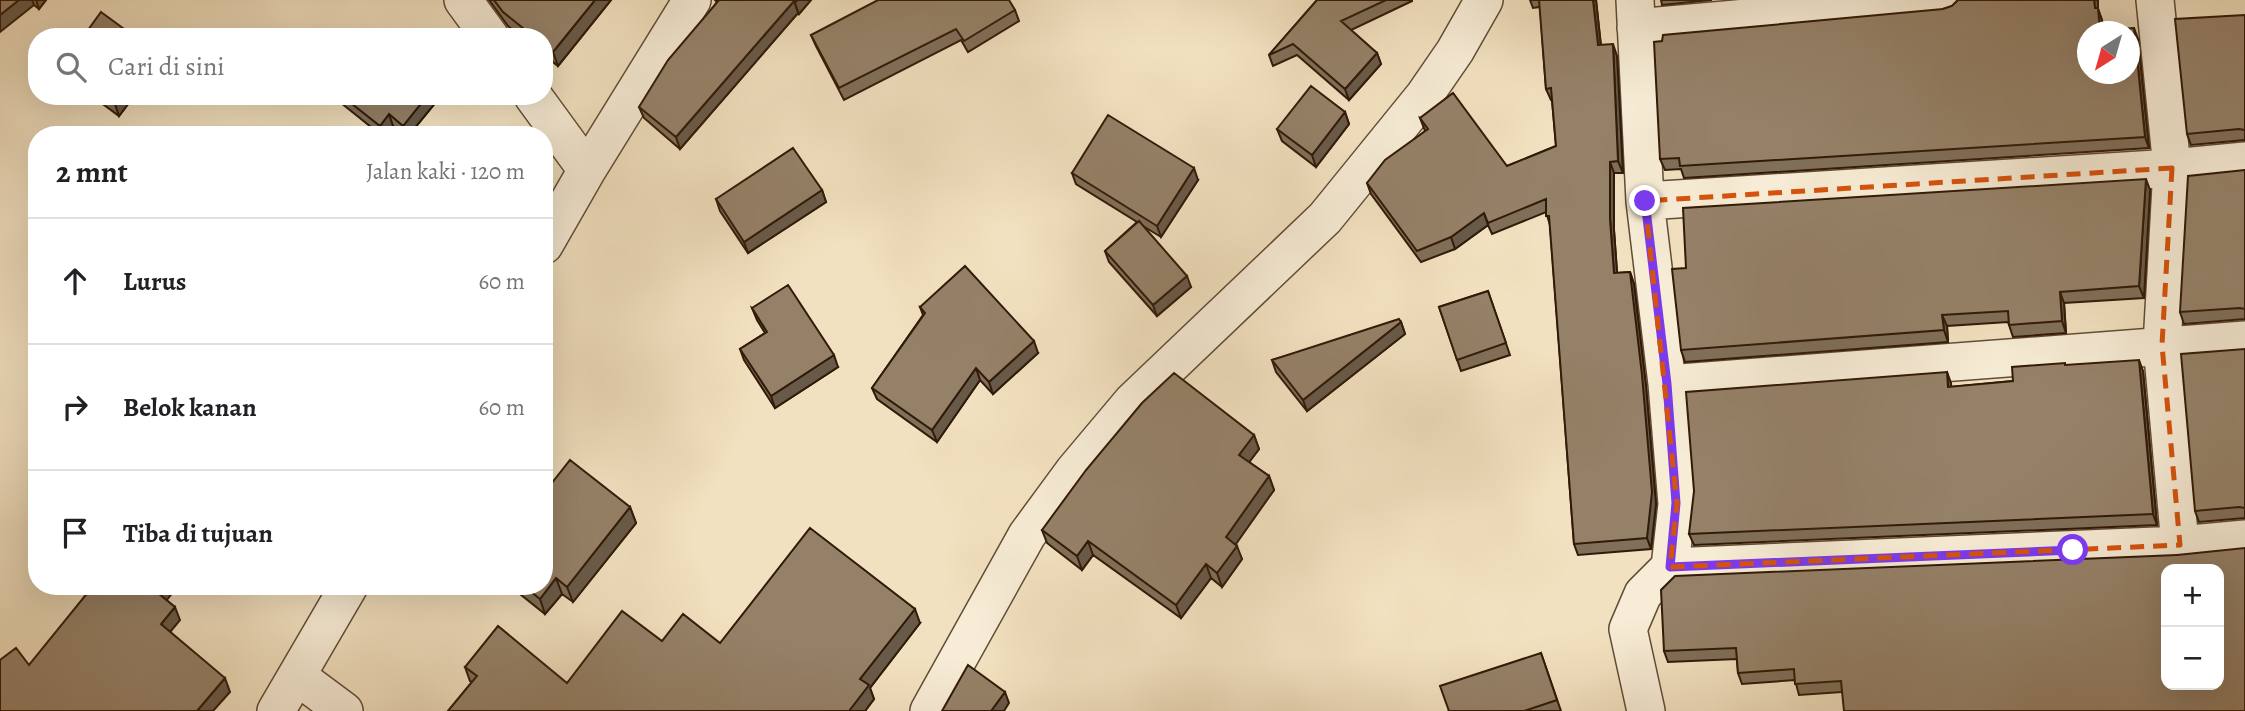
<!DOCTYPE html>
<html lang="id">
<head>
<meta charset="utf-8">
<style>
	:root { --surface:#fff; --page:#f6f6f6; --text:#202124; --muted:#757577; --line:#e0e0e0 }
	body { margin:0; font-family:Alegreya,serif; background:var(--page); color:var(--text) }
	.controls { position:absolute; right:21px; bottom:21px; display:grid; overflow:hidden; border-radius:14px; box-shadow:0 7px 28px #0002 }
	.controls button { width:63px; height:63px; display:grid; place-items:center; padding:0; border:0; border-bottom:2px solid var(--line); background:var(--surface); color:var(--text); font:35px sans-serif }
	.compass { position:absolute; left:2077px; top:21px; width:63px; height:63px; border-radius:50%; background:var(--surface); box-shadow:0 7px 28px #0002; rotate:217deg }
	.stop { position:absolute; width:21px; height:21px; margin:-16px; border:5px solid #7c3aed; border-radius:50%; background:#fff }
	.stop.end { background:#7c3aed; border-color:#fff; box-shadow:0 2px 7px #0008 }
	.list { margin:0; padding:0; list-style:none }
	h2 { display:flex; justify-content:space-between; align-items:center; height:91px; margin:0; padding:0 28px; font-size:30px }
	h2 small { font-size:23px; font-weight:400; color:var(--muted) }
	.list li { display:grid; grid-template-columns:46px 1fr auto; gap:21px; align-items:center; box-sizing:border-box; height:126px; padding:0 28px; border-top:2px solid var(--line) }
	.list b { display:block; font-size:26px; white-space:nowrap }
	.list em { font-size:23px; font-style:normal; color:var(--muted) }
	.icon { flex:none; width:38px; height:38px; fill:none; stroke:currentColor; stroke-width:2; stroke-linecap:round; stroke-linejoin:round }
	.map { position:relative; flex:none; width:2245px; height:711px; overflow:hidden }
	.search { position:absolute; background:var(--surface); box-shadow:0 7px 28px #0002; left:28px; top:28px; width:525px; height:77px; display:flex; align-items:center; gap:18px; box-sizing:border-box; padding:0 24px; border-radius:28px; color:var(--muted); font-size:26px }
	.panel { position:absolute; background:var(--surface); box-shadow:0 7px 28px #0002; left:28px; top:126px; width:525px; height:469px; border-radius:28px }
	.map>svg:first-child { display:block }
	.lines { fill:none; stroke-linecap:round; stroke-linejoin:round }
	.street-casing { stroke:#614c36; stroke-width:40 }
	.street { stroke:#f7ecd6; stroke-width:37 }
	.wall { fill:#806f59; stroke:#311a08; stroke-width:2 }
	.shaded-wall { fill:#685a49; stroke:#311a08; stroke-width:2 }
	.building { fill:#958168; stroke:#311a08; stroke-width:2; fill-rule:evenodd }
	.route { stroke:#7c3aed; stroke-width:9 }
	.marked { fill:none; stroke:#d6530c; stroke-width:5; stroke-dasharray:14 9; stroke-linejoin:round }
</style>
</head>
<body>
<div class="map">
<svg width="2245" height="711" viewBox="0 0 2245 711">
	<rect width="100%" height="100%" fill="#f2e1c0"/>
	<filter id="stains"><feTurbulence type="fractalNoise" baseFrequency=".00286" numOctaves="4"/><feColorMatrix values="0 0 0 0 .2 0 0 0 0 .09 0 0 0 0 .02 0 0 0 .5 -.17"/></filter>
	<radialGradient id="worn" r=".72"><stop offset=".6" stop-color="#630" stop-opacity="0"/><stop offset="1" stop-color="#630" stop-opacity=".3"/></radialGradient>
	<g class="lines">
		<defs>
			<path id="street" d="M463 0 490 37
				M1635 0 1645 201 1667 384 1677 504 1670 567 1643 594 1628 629 1646 711
				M2155 0 2172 168 2162 345 2180 545
				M1636 28 1945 0
				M533 96 587 170
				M1645 201 2172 168 2245 161
				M544 245 587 170 692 0
				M1667 384 2245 340
				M1670 567 2180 545 2245 539
				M297 676 344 711
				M276 711 349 586
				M929 711 1027 535 1074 471 1132 402 1325 218 1424 96 1455 51 1484 0"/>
		</defs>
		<use href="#street" class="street-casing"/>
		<use href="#street" class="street"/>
	</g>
	<path class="wall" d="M0 0H46L39 9 34 5Z
		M489 0H611L558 66 544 55V37H521L508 26Z
		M715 0H811L799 14 798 13 680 149 644 118 639 107 717 2Z
		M1317 0H1412V1L1351 30 1377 53 1381 64 1349 100 1297 55 1273 66 1269 55Z
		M1530 0H1596L1601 45 1617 56 1623 173H1614V230L1617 273 1630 272 1634 284 1646 386 1656 504 1651 549 1578 555 1574 544 1550 225 1546 212 1492 234 1488 225 1455 249 1421 262 1371 194 1367 183 1425 131 1420 118 1507 166 1556 146 1552 100H1551L1546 89 1540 7 1533 8Z
		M1661 0H1712L1662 5Z
		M1958 0H2098V9L2102 20 2103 30 2138 39 2149 148 1684 178 1681 169 1665 170 1660 159 1943 9 1952 6Z
		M1015 10 1019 21 968 52 961 40 844 100 816 46 811 35Z
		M2245 15V140L2191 145 2187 134Z
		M92 96H134L119 116Z
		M335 96H441L409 135H404L393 126 386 135H381L336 99Z
		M1345 112 1349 124 1316 167 1282 141 1277 129Z
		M2245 170V319L2184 324 2180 312 2243 171Z
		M1072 173 1198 180 1161 237 1143 226 1191 287 1157 316 1109 262 1105 251 1137 222 1076 184Z
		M822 190 826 202 748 253 720 211 716 199Z
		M2150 190 2144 298 2064 303 2066 333 2013 337 2008 322 1947 326 1948 342 1685 362 1681 350 1686 268Z
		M1488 291 1510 355 1461 371 1439 307Z
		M920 307 1038 353 993 394 980 380 937 442 877 399 872 388 923 315Z
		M752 308 838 367 775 408 744 360 740 349 765 333 757 320Z
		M1401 322 1405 334 1307 411 1276 372 1272 360Z
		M2245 349V518L2199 522 2195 511 2243 350Z
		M2066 365 2143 371 2157 525 1694 545 1689 534 1947 372 1951 387 2013 381Z
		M1254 435 1259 449 1249 462 1269 476 1274 490 1235 544 1242 559 1222 587 1211 578 1181 618 1093 555 1082 570 1047 543 1042 530Z
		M630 507 636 523 573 602 562 594 545 614 510 586H544Z
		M2177 555 1842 692 1799 695 1795 680 1742 684 1738 673 1737 659 1668 662 1664 651Z
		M920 623 870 688 874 699 865 711H448L472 682 470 681 465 667 567 683 720 643Z
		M1541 653 1561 711H1449Z"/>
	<path class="shaded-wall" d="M19 0H32L34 5 0 32V15Z
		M36 0H46L39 9Z
		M595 0H611L558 66 553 52Z
		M797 0H811L799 14 795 3Z
		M1593 0H1596L1602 57 1598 45Z
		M2094 0H2098V9L2102 20 2103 32H2100L2095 8Z
		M794 1 798 13 680 149 676 137Z
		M2134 28 2138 39 2149 148 2145 137Z
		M1613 44 1617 56 1623 173 1618 161Z
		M1377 53 1381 64 1349 100 1345 89Z
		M121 96H134L119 116 115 104Z
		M427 96H441L409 135H406L403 126Z
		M1345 112 1349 124 1316 167 1312 155Z
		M389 114 393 126 386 135H383L380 126Z
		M1610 162 1614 173V230L1618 285 1614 273 1610 219Z
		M1194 168 1198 180 1161 237 1157 226Z
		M2146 179 2150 190 2144 298 2139 286Z
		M822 190 826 202 748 253 744 242Z
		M1484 213 1488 225 1455 249 1451 237Z
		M1630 272 1634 284 1646 386 1656 504 1651 549 1647 538Z
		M1187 276 1191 287 1157 316 1153 305Z
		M2060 292 2064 303 2066 333 2062 321Z
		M1942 315 1947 326 1948 342 1944 330Z
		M1401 322 1405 334 1307 411 1303 400Z
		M1034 341 1038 353 993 394 989 382Z
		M834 355 838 367 775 408 771 396Z
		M2139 360 2143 371 2157 525 2153 514Z
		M976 368 980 380 937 442 932 430Z
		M1947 372 1951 383 1952 398 1948 387Z
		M1254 435 1259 449 1244 469 1239 455Z
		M1269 476 1274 490 1231 551 1226 537Z
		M630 507 636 523 573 602 567 587Z
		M1088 541 1093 555 1082 570 1077 556Z
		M1237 546 1242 559 1222 587 1217 573Z
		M1206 564 1211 578 1181 618 1176 605Z
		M556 578 562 594 545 614 540 599Z
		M163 586H178L162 606 158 593Z
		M175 607 180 620 166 637 161 624Z
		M915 609 920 623 870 688 874 699 865 711H849L860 679Z
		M225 678 230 692 213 711H197Z
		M1005 692 1009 703 1004 711H991Z"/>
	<path class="building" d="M0 0H19L0 15Z
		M494 0H595L553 52 544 45V37H534L503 12Z
		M719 0H797L795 3 794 1 676 137 639 107 668 60Z
		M878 0H1009L1015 10 964 41 956 29 839 88 811 35Z
		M1317 0H1386L1341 21 1377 53 1345 89 1293 44 1269 55Z
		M1539 0H1593L1598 45 1613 44 1618 161 1610 162V219L1614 273 1630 272 1642 375 1652 492 1647 538 1574 544 1549 216H1546V199L1488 223 1484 213 1451 237 1417 251 1367 183 1385 160 1428 129 1420 118 1453 93 1507 166 1556 146 1551 88 1546 89Z
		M1958 0H2094L2095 8H2098L2100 30 2134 28 2145 137 1680 166 1679 158 1660 159 1654 42 1662 41 1663 35 1943 9 1952 6ZM2088 32H2130V74H2088Z
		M101 12 135 37H83Z
		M2245 15V130L2239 129 2187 134 2175 19Z
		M378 30 386 37H372Z
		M1311 86 1345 112 1312 155 1277 129Z
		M104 96H121L115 104Z
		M342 96H427L403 126 389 114 380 126Z
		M1108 115 1194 168 1157 226 1072 173Z
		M793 148 822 190 744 242 716 199Z
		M2245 170V309L2240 308 2180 312 2188 176Z
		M2146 179 2139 286 2060 292 2062 321 2009 325 2008 311 1942 315 1944 330 1681 350 1672 269 1686 268 1683 208Z
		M1139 221 1187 276 1153 305 1105 251Z
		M965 266 1034 341 989 382 976 368 932 430 872 388 925 313 920 307Z
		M788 285 834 355 771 396 740 349 767 332 752 308Z
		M1488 291 1506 343 1457 360 1439 307Z
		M1399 319 1401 322 1303 400 1272 360Z
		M2245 349V508L2239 507 2195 511 2181 354Z
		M2139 360 2153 514 1689 534 1694 491 1686 392 1947 372 1948 387 2013 381 2012 367 2065 363V365Z
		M1174 373 1254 435 1239 455 1269 476 1226 537 1237 546 1217 573 1206 564 1176 605 1088 541 1077 556 1042 530 1086 470 1142 403Z
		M570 460 630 507 567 587 556 578 540 599 524 586H544V493Z
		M810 528 915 609 860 679 869 685 849 711H448L477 676 465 667 498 626 567 683 622 611 662 641 683 614 720 643Z
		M2245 548V711H1844L1841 681 1795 684 1794 669 1738 673 1736 648 1664 651 1661 590 1675 576 2177 555ZM2166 569H2219V685H2166Z
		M93 586H163L158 593 175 607 161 624 225 678 197 711H0V660L16 648 29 665Z
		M1541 653 1557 700 1524 711H1449L1440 686Z
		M968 665 1005 692 991 711H942Z"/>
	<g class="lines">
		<path class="route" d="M1645 201 1667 384 1676 503 1670 567 2073 550"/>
	</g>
	<path class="marked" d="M2172 168 2162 345 2180 545 1670 567 1677 504 1645 201Z"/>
	<rect width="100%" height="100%" filter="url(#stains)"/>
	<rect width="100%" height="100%" fill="url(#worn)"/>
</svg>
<div class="controls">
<button>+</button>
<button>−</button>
</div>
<svg class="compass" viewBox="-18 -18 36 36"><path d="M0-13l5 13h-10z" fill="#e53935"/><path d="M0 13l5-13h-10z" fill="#757577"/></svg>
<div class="stop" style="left:2073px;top:550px"></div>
<div class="stop end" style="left:1645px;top:201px"></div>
<div class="search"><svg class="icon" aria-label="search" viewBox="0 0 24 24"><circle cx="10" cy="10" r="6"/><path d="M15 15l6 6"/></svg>Cari di sini</div>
<section class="panel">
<h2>2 mnt<small>Jalan kaki · 120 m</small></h2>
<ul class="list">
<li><svg class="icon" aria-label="ahead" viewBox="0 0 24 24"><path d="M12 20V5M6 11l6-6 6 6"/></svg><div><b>Lurus</b></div><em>60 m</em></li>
<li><svg class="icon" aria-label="right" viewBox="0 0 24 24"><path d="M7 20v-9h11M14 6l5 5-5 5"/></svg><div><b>Belok kanan</b></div><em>60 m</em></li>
<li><svg class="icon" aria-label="arrive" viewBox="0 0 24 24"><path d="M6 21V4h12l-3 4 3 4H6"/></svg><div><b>Tiba di tujuan</b></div></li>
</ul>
</section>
</div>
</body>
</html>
